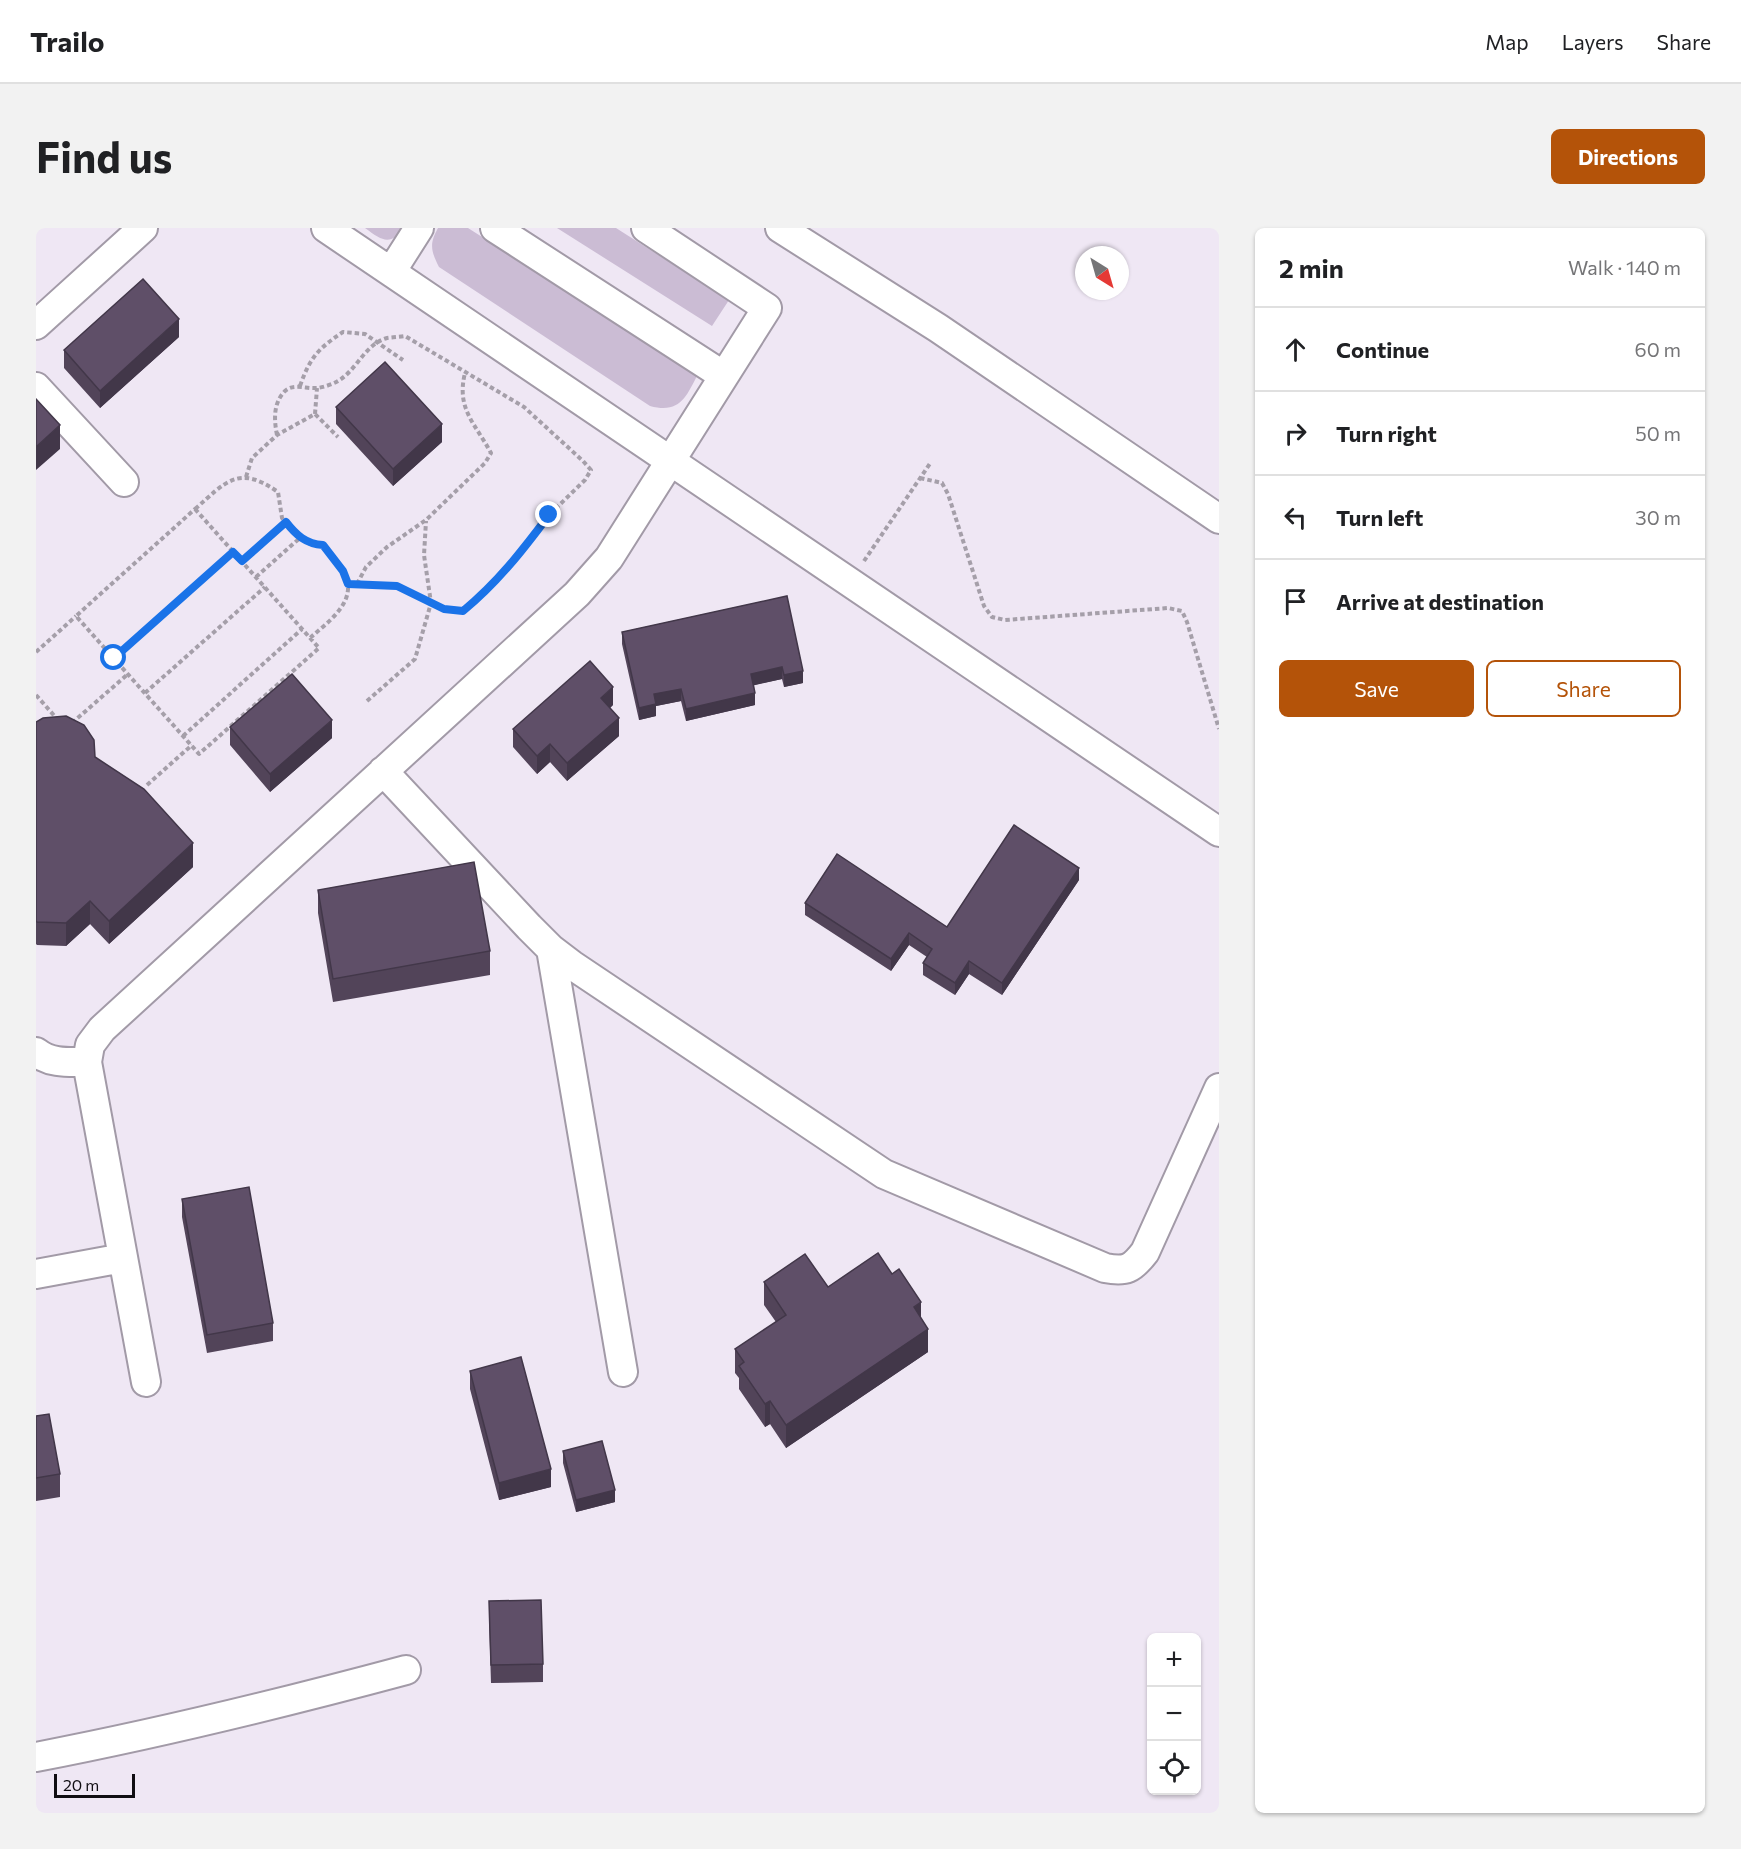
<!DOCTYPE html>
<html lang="en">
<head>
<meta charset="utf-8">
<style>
	:root { --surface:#fff; --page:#f2f2f2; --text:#202124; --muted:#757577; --line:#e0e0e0; --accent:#b45309 }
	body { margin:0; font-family:Commissioner,sans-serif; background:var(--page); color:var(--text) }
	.controls { position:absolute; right:18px; bottom:18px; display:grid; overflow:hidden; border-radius:9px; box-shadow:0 2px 4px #0004 }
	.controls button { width:54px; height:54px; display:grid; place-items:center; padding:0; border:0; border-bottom:2px solid var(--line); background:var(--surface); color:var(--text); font:30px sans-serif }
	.compass { position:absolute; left:1039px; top:18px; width:54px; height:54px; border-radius:50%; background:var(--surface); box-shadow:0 2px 4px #0004; rotate:143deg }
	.scale { position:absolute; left:18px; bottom:15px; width:81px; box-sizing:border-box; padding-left:6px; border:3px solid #100d12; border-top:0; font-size:16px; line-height:21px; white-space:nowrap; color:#100d12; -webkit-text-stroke:4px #efe7f4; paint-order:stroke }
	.stop { position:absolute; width:18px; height:18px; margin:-14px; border:4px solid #1a73e8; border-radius:50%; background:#fff }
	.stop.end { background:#1a73e8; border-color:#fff; box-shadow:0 2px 6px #0008 }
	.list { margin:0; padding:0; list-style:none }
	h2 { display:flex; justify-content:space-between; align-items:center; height:78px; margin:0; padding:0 24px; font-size:26px }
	h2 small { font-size:20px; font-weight:400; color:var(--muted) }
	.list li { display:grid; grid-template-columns:39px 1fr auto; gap:18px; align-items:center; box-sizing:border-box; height:84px; padding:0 24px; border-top:2px solid var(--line) }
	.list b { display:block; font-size:22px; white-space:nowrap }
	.list em { font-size:20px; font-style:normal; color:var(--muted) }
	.actions { display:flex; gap:12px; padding:18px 24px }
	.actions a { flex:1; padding:14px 0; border:2px solid var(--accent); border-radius:9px; text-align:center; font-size:21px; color:var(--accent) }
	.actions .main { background:var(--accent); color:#fff }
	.icon { flex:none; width:33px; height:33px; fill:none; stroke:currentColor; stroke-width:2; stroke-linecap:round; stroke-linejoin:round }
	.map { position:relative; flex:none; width:1183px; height:1585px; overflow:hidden; border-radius:9px }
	header { display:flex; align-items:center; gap:36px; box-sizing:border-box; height:84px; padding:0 30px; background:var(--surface); border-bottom:2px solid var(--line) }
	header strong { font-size:28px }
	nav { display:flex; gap:33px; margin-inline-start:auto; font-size:21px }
	.intro { display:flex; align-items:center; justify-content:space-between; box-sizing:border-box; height:144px; padding:0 36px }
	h1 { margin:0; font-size:42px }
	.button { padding:15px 27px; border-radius:9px; background:var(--accent); color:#fff; font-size:21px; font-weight:700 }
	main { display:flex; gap:36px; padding:0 36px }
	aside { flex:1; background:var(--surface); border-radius:9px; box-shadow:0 2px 4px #0004 }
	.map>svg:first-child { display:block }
	.green { fill:#cbbcd4 }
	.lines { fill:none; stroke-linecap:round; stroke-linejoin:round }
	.minor-casing { stroke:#a29aa7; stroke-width:32 }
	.path { stroke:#a59fa9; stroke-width:4; stroke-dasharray:4.5 3; stroke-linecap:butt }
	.minor { stroke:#fff; stroke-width:28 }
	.wall { fill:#524459 }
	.shaded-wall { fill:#423749 }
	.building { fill:#5f4f68; stroke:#423749; stroke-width:1.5 }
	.route { stroke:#1a73e8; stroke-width:8 }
</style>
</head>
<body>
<header>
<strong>Trailo</strong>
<nav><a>Map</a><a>Layers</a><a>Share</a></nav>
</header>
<div class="intro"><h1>Find us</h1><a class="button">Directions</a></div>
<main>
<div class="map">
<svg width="1183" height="1585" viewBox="0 0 1183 1585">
	<rect width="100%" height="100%" fill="#efe7f4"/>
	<path class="green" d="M329 0H371C353 17 348 14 329 0Z
		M402 0H432L662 146C650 169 644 186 614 178L403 39C395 23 393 16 402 0Z
		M521 0H580L693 72 676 98Z"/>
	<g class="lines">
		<defs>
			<path id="minor" d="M290 0 1183 604
				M459 0 688 148
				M744 0 902 100 1183 291
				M355 44 383 0
				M0 97 107 0
				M0 159 88 254
				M347 543 493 699 515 721 536 737 848 946 1069 1040C1090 1044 1096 1041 1109 1024L1183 860
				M515 721 587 1144
				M0 824C15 836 33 834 51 834
				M0 1046 87 1030
				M110 1154 51 834 54 817 66 801 541 366 573 330 731 80 610 0
				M0 1529C125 1505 247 1475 370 1442"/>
		</defs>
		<use href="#minor" class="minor-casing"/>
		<path class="path" d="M264 158C274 129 283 120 307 104L329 106 367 132
			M279 186 281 160
			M241 207C238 192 237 175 249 163 258 155 270 161 280 160 286 160 297 156 302 153 321 142 329 116 351 110 357 109 363 109 369 108L488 179 547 233 555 242 549 252 513 287 477 335 444 369 427 383 408 381 361 358 312 356
			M210 249 216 230 241 207 279 186 302 209
			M884 250 906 255 912 266 948 378 956 389 969 392 1132 380 1146 383 1151 394 1183 501
			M159 281 283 420 163 526 40 388Z
			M159 281C190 254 202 236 242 264L246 290 257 303 274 316 287 317C294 326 303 335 308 344 323 373 293 393 274 410
			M206 333 250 294
			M828 333 895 234
			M220 349 265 309
			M321 356 330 339 351 319 390 292 449 235 455 225C439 195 420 181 429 145
			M0 424 40 388
			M78 430 197 324
			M109 465 229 359
			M0 467 22 492
			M331 473 379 431 395 375 388 327 390 293
			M36 495 92 446
			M147 508 266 401
			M111 557 156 517"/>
		<use href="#minor" class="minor"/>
	</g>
	<path class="wall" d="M143 109 64 180 28 140V122Z
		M300 179 406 214 357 258 300 196Z
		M751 368 767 455 748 459 746 451 718 457 719 477 650 493 645 473 620 478V488L603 492 586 416V404Z
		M577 477 574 480 583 508 531 553 514 534 501 546 477 519V501Z
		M0 494 59 529 157 639 73 716 54 696 30 718 1 717 0 716Z
		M194 499 296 510 234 564 194 517Z
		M1043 652 966 767 933 746 919 767 887 747V735L891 729 873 717 855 743 769 687V675L911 699Z
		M282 662 454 723V747L297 774 282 685Z
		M146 971 237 1095V1113L171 1125 146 989Z
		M728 1054 792 1059 885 1090 892 1124 750 1220 734 1196 729 1199 703 1161V1150L699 1145V1121L740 1094 728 1077Z
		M434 1143 515 1259 463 1272 434 1161Z
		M0 1188 24 1246V1269L0 1273Z
		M527 1223 579 1274 540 1284 527 1235Z
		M453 1391 507 1436V1454L455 1455Z"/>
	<path class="shaded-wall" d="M143 91V109L64 180V163Z
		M406 196V214L357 258V241Z
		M24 197V221L0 242V219Z
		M746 439V451L715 458V446Z
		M767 443V455L748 459V447Z
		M577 459V477L565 488V470Z
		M645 461V473L620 478V488L603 492V480L618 466Z
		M719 465V477L650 493V481Z
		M583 490V508L531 553V535Z
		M296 492V510L234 564V546Z
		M514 516V534L501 546V528Z
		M157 615V639L73 716V693Z
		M1043 640V652L966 767V755Z
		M54 673V696L30 718V695Z
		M873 705V717L855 743V731Z
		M933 733V746L919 767V755Z
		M885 1074V1097L878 1079Z
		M892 1101V1124L750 1220V1197Z
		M734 1173V1196L729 1199V1176Z
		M515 1241V1259L463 1272V1255Z
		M579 1262V1274L540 1284V1272Z"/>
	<path class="building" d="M107 51 143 91 64 163 28 122Z
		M349 134 406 196 357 241 300 179Z
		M0 171 24 197 0 219Z
		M751 368 767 443 748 447 746 439 715 446 719 465 650 481 645 461 618 466 620 476 603 480 586 404Z
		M554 433 577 459 565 470 583 490 531 535 514 516 501 528 477 501Z
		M256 446 296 492 234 546 194 499Z
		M30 488 48 497 58 512 59 529 108 561 157 615 73 693 54 673 30 695 1 694 0 693V494L7 490Z
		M978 597 1043 640 966 755 933 733 919 755 887 735 896 721 873 705 855 731 769 675 801 626 911 699Z
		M438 634 454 723 297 751 282 662Z
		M213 959 237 1095 171 1107 146 971Z
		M842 1025 856 1046 863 1041 885 1074 878 1079 892 1101 750 1197 734 1173 729 1176 703 1138 708 1134 699 1121 750 1087 728 1054 769 1026 792 1059Z
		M485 1129 515 1241 463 1255 434 1143Z
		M13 1186 24 1246 0 1250V1188Z
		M566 1213 579 1262 540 1272 527 1223Z
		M505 1372 507 1436 455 1437 453 1373Z"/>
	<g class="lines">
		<path class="route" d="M78 430 197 324 206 333 250 294C260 307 270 316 287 317L307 343 312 356 361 358 408 381 427 383C461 355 487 322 513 287"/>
	</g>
</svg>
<div class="controls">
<button>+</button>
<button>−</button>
<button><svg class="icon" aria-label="locate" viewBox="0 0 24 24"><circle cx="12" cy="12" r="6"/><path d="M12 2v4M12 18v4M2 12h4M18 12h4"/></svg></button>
</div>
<svg class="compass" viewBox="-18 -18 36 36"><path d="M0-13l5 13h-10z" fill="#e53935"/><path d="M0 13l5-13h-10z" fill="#757577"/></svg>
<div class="scale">20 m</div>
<div class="stop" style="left:78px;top:430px"></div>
<div class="stop end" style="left:513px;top:287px"></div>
</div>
<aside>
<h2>2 min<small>Walk · 140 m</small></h2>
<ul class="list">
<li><svg class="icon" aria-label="ahead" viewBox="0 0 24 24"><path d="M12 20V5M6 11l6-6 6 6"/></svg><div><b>Continue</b></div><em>60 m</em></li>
<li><svg class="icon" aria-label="right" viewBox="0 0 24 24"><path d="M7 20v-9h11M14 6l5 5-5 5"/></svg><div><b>Turn right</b></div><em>50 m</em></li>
<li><svg class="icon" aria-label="left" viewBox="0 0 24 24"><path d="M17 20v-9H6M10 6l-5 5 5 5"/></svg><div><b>Turn left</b></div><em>30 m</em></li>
<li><svg class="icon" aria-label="arrive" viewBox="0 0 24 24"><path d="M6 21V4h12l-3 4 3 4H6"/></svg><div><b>Arrive at destination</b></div></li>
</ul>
<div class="actions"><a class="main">Save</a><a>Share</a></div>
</aside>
</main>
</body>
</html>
